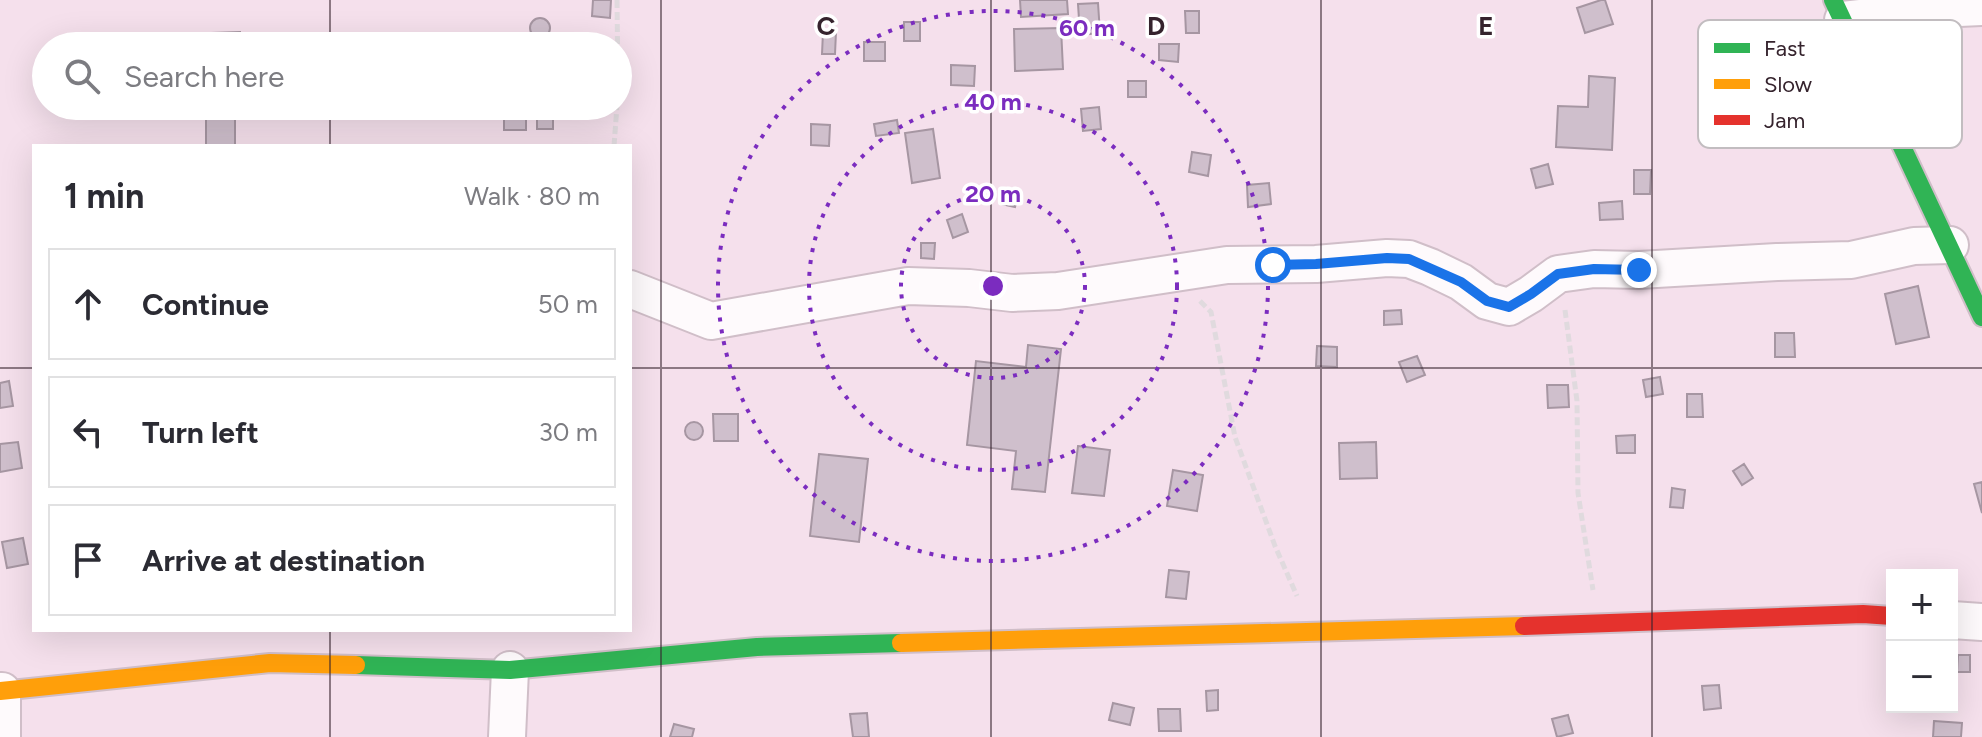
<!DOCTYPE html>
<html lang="en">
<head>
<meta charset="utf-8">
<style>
	:root { --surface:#fff; --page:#f7f7f7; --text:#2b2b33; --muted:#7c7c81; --line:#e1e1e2 }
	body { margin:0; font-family:Figtree,sans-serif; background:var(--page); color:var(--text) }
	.controls { position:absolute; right:24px; bottom:24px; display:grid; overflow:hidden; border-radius:0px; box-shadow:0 8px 32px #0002 }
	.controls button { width:72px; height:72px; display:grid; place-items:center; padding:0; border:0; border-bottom:2px solid var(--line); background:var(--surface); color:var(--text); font:40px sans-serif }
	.stop { position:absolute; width:24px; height:24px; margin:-18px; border:6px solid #1a73e8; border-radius:50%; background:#fff }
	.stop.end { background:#1a73e8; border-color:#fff; box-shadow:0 2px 8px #0008 }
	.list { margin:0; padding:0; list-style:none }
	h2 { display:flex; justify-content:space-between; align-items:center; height:104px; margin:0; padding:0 32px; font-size:34px }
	h2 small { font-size:26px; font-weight:400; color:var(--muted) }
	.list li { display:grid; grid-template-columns:52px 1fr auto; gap:24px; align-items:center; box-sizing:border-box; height:112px; margin:0 16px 16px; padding:0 16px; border:2px solid var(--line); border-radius:0px }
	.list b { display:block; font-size:30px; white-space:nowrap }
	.list em { font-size:26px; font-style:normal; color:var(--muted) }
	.icon { flex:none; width:44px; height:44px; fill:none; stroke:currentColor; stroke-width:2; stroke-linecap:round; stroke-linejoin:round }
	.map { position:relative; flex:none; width:1982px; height:737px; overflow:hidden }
	.search { position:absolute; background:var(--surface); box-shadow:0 8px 32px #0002; left:32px; top:32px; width:600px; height:88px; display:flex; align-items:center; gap:20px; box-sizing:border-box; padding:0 28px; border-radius:44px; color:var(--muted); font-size:30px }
	.panel { position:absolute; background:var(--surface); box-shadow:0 8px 32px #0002; left:32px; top:144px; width:600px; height:488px; border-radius:0px }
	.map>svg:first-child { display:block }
	.building { fill:#cfbfcc; stroke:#a696a2; stroke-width:2 }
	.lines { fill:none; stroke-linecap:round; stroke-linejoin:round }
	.street-casing { stroke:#d0bec8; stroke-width:40 }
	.fast-casing { stroke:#d0bec8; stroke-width:22 }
	.slow-casing { stroke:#d0bec8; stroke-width:22 }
	.jam-casing { stroke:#d0bec8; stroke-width:22 }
	.path { stroke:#e0dade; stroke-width:5; stroke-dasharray:8 4; stroke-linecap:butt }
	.street { stroke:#fefafc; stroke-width:36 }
	.fast { stroke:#30b455; stroke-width:18 }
	.slow { stroke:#ff9f0a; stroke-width:18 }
	.jam { stroke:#e5322d; stroke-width:18 }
	.route { stroke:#1a73e8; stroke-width:10 }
	.grid { fill:none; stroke:#35232d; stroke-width:2; stroke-opacity:0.55 }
	.ring { fill:none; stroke:#7b2cbf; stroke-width:4; stroke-dasharray:4 8 }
	.key { fill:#fff; stroke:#c2bdc0; stroke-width:2 }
	.key-label { font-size:22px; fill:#35232d }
	.grid-label { font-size:26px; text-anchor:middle; font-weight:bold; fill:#35232d; stroke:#fff; stroke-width:7; stroke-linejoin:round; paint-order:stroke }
	.centre { fill:#7b2cbf; stroke:#fff; stroke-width:4 }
	.ring-label { font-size:24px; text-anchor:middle; font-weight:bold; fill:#7b2cbf; stroke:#fff; stroke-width:7; stroke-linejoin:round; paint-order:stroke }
</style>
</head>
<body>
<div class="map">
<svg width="1982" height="737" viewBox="0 0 1982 737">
	<rect width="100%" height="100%" fill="#f5e0ec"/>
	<path class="building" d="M593 0H611L610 18 592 16Z
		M1020 0H1067L1068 14 1021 17Z
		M1601 0H1605L1613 24 1585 33 1577 8Z
		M1098 3 1100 33 1080 35 1078 4Z
		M1185 11H1199V33H1186Z
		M530 28a10 10 0 1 1 20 0a10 10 0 1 1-20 0Z
		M904 22H920V41H904Z
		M1061 28 1063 69 1015 71 1014 29Z
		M240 32V46H212V33Z
		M823 32H836L835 54H822Z
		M864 42H885V61H864Z
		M1159 44H1179L1178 62 1159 60Z
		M951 65 975 66 974 86 951 85Z
		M1589 76 1615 78 1612 150 1556 147 1558 106 1588 107Z
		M1128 81H1146V97H1128Z
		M1099 107 1101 129 1083 131 1081 109Z
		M553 114V129H537V115Z
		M526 115V130H504V116Z
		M206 119H235V146H206Z
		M897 120 899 133 876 136 874 124Z
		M811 124 830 125 829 146 811 145Z
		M933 129 940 178 912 183 905 133Z
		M1192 152 1211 155 1208 176 1189 172Z
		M1548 164 1553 184 1536 188 1531 169Z
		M1634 170H1651L1650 194H1634Z
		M1269 183 1271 204 1248 207 1247 185Z
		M1005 189 1019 192 1015 207 1001 204Z
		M1622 201 1623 219 1600 220 1599 203Z
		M962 214 968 232 953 238 947 220Z
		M921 243H935L934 259 921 258Z
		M1918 286 1929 337 1896 344 1885 294Z
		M1401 310 1402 324 1384 325V311Z
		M1775 333H1794L1795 357H1775Z
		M1028 345 1061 349 1045 492 1012 489 1016 451 967 445 976 361 1026 367Z
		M1317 346 1337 347V367L1316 366Z
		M1417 356 1425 375 1407 382 1399 362Z
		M1660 377 1663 394 1646 397 1643 380Z
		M9 381 13 406 0 408V383Z
		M1547 385H1568L1569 407 1548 408Z
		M1687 394H1702L1703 417H1687Z
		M713 414H738V441H714Z
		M685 431a9 9 0 1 1 18 0a9 9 0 1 1-18 0Z
		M1635 435V453H1617L1616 436Z
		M18 442 22 468 0 472V444Z
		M1376 442 1377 478 1340 479 1339 443Z
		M1078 446 1110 450 1104 496 1072 493Z
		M819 454 868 459 859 542 810 536Z
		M1744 464 1753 478 1742 485 1733 471Z
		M1173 470 1203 475 1197 511 1167 506Z
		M1982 482V513L1974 484Z
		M1672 488 1685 490 1683 508 1670 507Z
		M23 538 28 564 7 568 2 542Z
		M1169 570 1189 572 1186 599 1166 597Z
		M1958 655H1970V672H1957Z
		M1719 685 1721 708 1704 710 1702 686Z
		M1218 690V710L1207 711 1206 691Z
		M1113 703 1134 708 1130 725 1109 720Z
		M1158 709H1180L1181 731H1159Z
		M867 713 869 737H853L850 714Z
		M1568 715 1573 733 1557 737 1552 719Z
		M1934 721 1962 723 1961 737H1933Z
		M674 724 694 729 692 737H670Z"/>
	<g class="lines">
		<defs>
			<path id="street" d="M1843 20 1937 9 1982 7
				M630 289 711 321 908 286 969 288 1012 293 1058 291 1227 265 1316 264 1387 258 1409 259 1430 267 1461 282 1487 301 1509 307 1531 294 1558 274 1594 269 1639 270 1777 262 1851 260 1914 246 1950 245
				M1952 620 1982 622
				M2 737V691
				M507 737 510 670"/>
			<path id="fast" d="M1833 0 1982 317
				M356 665 510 670 757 647 901 643"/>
			<path id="slow" d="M901 643 1524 626
				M0 691 270 663 356 665"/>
			<path id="jam" d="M1524 626 1863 614 1892 616"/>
		</defs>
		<use href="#street" class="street-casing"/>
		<use href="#fast" class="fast-casing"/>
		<use href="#slow" class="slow-casing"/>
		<use href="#jam" class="jam-casing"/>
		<path class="path" d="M617 0 618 85
			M614 146 617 106
			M1200 301 1211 312 1235 437 1275 546 1297 596
			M1565 310 1577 401 1578 493 1593 590"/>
		<use href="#street" class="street"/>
		<use href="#fast" class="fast"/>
		<use href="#slow" class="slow"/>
		<use href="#jam" class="jam"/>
	</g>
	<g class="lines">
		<path class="route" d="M1273 265 1316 264 1387 258 1409 259 1461 282 1487 301 1509 307 1531 294 1558 274 1594 269 1639 270"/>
	</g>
	<path class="grid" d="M330 0V46M661 0V737M991 0V737M1321 0V737M1652 0V737M330 106V146M0 368H34M630 368H1982M330 630V737"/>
	<g class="ring">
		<circle cx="993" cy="286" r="92"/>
		<circle cx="993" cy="286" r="184"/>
		<circle cx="993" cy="286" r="275"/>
	</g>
	<rect x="1698" y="20" width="264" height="128" rx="12" class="key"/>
	<rect x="1714" y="43" width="36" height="10" fill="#30b455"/>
	<rect x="1714" y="79" width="36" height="10" fill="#ff9f0a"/>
	<rect x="1714" y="115" width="36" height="10" fill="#e5322d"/>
	<g class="key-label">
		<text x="1764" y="56">Fast</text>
		<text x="1764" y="92">Slow</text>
		<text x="1764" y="128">Jam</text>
	</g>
	<g class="grid-label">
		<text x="826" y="35">C</text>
		<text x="1156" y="35">D</text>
		<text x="1486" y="35">E</text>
	</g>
	<circle cx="993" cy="286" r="12" class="centre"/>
	<g class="ring-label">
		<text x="1087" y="36">60 m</text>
		<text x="993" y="110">40 m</text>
		<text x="993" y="202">20 m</text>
	</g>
</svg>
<div class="controls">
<button>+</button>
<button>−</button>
</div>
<div class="stop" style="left:1273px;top:265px"></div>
<div class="stop end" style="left:1639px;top:270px"></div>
<div class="search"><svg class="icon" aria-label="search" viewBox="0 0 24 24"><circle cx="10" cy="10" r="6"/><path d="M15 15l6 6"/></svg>Search here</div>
<section class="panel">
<h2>1 min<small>Walk · 80 m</small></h2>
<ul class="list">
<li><svg class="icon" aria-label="ahead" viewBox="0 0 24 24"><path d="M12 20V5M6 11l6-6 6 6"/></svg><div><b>Continue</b></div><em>50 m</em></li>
<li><svg class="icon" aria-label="left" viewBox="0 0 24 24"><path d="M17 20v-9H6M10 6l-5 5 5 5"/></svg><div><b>Turn left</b></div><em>30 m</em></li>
<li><svg class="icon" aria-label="arrive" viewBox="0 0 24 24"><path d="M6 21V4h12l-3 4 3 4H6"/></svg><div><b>Arrive at destination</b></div></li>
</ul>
</section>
</div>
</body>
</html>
